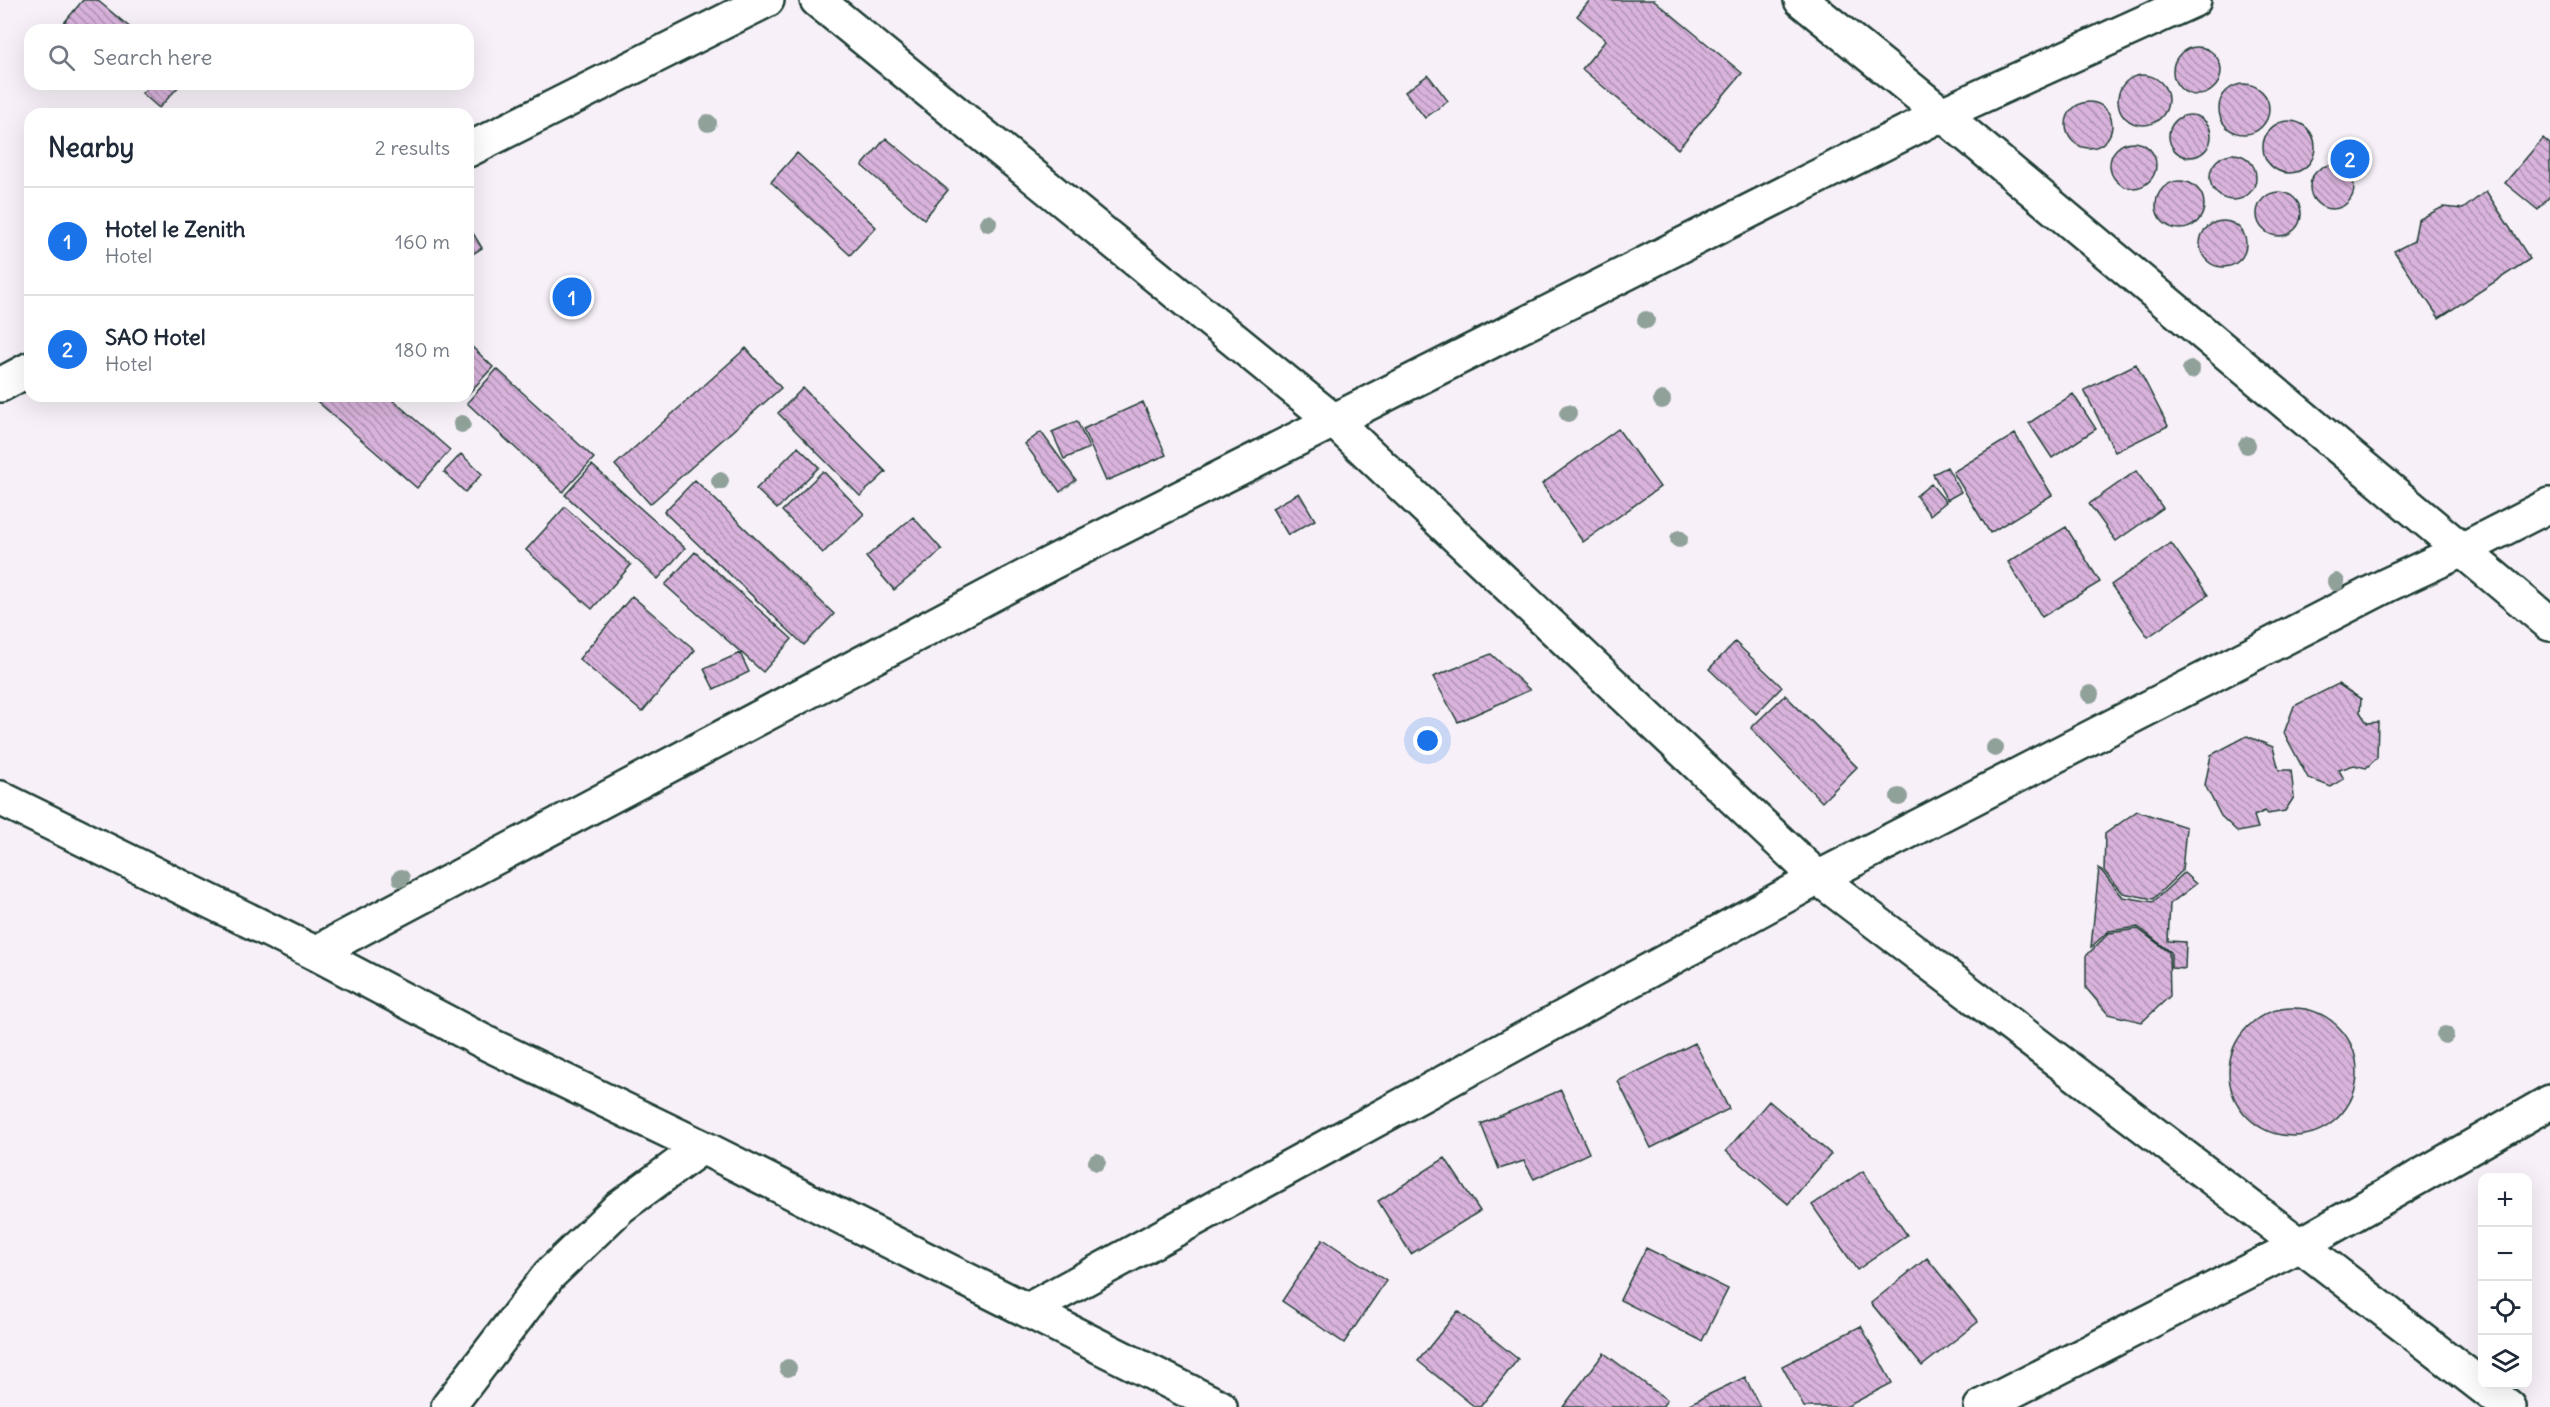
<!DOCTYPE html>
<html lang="en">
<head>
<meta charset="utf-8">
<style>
	:root { --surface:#fff; --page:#f2f2f3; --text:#1f2937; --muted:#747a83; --line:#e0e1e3; --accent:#1a73e8 }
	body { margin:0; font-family:Delius,sans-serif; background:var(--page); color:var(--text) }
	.controls { position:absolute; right:18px; bottom:18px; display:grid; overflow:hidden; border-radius:12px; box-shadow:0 6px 24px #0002 }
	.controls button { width:54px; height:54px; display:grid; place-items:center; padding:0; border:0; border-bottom:2px solid var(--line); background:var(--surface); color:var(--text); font:30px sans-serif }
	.you { position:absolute; left:1428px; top:741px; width:21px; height:21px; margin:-15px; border:4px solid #fff; border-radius:50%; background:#1a73e8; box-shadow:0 0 0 9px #1a73e833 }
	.badge { display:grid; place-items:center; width:39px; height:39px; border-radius:50%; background:var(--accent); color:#fff; font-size:20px; font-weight:700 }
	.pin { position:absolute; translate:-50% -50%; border:3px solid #fff; box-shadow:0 2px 6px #0006 }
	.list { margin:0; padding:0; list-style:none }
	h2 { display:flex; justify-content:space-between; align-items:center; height:78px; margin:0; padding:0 24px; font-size:26px }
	h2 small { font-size:20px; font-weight:400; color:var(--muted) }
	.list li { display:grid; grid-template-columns:39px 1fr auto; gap:18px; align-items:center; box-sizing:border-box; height:108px; padding:0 24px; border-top:2px solid var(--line) }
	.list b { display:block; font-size:22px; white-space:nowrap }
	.list p { margin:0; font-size:20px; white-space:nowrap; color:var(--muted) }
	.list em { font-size:20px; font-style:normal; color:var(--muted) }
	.icon { flex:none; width:33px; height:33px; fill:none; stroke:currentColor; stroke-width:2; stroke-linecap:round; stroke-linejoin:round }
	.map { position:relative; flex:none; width:2550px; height:1407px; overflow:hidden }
	.search { position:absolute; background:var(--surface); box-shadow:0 6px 24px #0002; left:24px; top:24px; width:450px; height:66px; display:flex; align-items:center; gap:15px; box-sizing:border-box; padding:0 21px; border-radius:18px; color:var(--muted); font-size:22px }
	.panel { position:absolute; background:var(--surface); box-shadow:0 6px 24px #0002; left:24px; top:108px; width:450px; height:294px; border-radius:18px }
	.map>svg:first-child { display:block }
	.building { fill:url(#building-back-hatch); stroke:#1f3d34; stroke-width:1.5 }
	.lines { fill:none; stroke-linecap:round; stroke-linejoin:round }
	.minor-casing { stroke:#1f3d34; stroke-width:38 }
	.minor { stroke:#fff; stroke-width:33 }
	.tree { fill:#90a19a }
</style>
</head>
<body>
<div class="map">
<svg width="2550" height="1407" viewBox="0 0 2550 1407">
	<defs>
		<pattern id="building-back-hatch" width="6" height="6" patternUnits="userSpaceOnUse" patternTransform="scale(1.5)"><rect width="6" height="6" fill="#d9b3dc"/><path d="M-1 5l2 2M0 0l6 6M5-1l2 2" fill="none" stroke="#af93b3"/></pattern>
	</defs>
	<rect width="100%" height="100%" fill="#f7f0f8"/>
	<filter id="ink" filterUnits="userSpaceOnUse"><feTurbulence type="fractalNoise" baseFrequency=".0167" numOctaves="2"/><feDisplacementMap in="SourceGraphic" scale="12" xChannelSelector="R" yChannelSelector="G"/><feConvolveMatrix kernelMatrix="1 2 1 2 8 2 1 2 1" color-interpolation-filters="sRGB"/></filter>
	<g filter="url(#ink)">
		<path class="building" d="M83 0H97L133 30H58Z
			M1590 0H1654L1742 73 1678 149 1582 69 1606 40 1577 16Z
			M2173 71a24 24 0 1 1 48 0a24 24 0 1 1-48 0Z
			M2118 100a25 25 0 1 1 50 0a25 25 0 1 1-50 0Z
			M1428 75 1448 101 1425 118 1405 92Z
			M2219 109a25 25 0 1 1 50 0a25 25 0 1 1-50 0Z
			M151 84H181L159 108 142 93Z
			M2066 125a23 23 0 1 1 46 0a23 23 0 1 1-46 0Z
			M2169 136a21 21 0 1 1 42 0a21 21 0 1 1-42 0Z
			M2263 147a26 26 0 1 1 52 0a26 26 0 1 1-52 0Z
			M886 138 948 190 924 219 862 166Z
			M2543 138 2550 144V196L2538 210 2505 183Z
			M2110 165a23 23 0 1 1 46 0a23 23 0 1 1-46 0Z
			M797 153 876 227 850 255 771 182Z
			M2210 177a23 23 0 1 1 46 0a23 23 0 1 1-46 0Z
			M2310 187a22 22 0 1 1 44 0a22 22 0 1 1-44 0Z
			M2156 205a24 24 0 1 1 48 0a24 24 0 1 1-48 0Z
			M2486 191 2530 259 2439 318 2394 251 2414 241 2418 220 2443 207 2463 209Z
			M2257 214a22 22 0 1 1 44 0a22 22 0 1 1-44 0Z
			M2200 244a23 23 0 1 1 46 0a23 23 0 1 1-46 0Z
			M468 225 482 248 468 257Z
			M468 343 493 367 468 394Z
			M746 348 781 388 650 504 615 465Z
			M2136 364 2168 426 2115 452 2084 390Z
			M497 369 594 458 563 492 467 403Z
			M803 388 886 472 860 496 778 413Z
			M2073 394 2096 429 2052 458 2029 423Z
			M311 396H388L450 450 417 488Z
			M1143 402 1166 455 1106 481 1083 429Z
			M1077 421 1089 448 1064 459 1052 432Z
			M1618 429 1660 487 1583 542 1542 484Z
			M1041 432 1076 480 1060 492 1025 444Z
			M2015 434 2052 495 1990 533 1953 472Z
			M798 447 819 467 777 509 756 489Z
			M461 454 482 474 465 492 444 472Z
			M592 465 685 548 658 579 565 495Z
			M1947 467 1961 492 1947 500 1933 474Z
			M823 471 864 514 823 553 782 511Z
			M2136 471 2163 508 2116 541 2089 504Z
			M695 480 834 614 804 645 664 512Z
			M1931 484 1946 502 1930 515 1916 496Z
			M1299 493 1315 520 1288 535 1272 508Z
			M565 507 631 565 592 609 526 550Z
			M913 517 942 550 894 590 866 557Z
			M2066 527 2100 582 2042 617 2008 562Z
			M2171 543 2208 595 2148 637 2111 585Z
			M695 552 792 639 763 672 665 585Z
			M632 596 695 650 642 712 579 659Z
			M1735 642 1782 687 1756 714 1709 669Z
			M740 653 749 672 714 689 704 669Z
			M1491 654 1530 690 1458 722 1433 677Z
			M2338 684 2361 699 2360 712 2367 723 2378 722 2377 758 2366 768 2354 765 2339 770 2344 779 2331 787 2308 778 2284 733 2294 706Z
			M1785 695 1857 767 1822 802 1751 728Z
			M2247 736 2273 747 2279 770H2291L2294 797 2285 811 2268 814 2265 811 2254 816 2258 828 2238 832 2221 816 2205 785 2211 755Z
			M2137 811 2186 827 2182 871 2153 899 2123 893 2104 871 2105 834Z
			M2099 868 2123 897 2153 902 2184 873 2196 884 2170 904 2168 941 2186 942 2185 969 2171 968V952L2138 927 2109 931 2091 947Z
			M2138 929 2169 952 2170 996 2142 1022 2108 1014 2086 988V956L2109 933Z
			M2229 1072a64 64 0 1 1 128 0a64 64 0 1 1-128 0Z
			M1695 1043 1729 1109 1651 1148 1618 1081Z
			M1561 1090 1589 1153 1534 1179 1524 1161 1499 1169 1481 1124Z
			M1769 1101 1831 1154 1788 1204 1726 1151Z
			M1445 1158 1480 1211 1411 1254 1378 1201Z
			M1863 1171 1907 1235 1857 1270 1812 1205Z
			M1323 1239 1386 1281 1344 1343 1282 1301Z
			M1646 1248 1728 1289 1702 1341 1620 1300Z
			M1927 1258 1978 1322 1922 1366 1871 1303Z
			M1458 1311 1518 1359 1480 1407H1475L1418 1361Z
			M1861 1326 1892 1383 1846 1407H1804L1782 1366Z
			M1604 1353 1667 1400 1662 1407H1563Z
			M1745 1377 1760 1407H1683Z"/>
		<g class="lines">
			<defs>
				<path id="minor" d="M817 0 1334 421 1818 878 2300 1245 2509 1407
					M1801 0 1942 114 2550 624
					M468 150 767 0
					M0 385 30 369
					M0 798 315 953 490 1045 702 1147 1220 1407
					M315 953 1051 563 1942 114 2194 0
					M1028 1310 1818 878 2387 585 2460 551 2550 505
					M448 1407 549 1275 620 1207 702 1147
					M1981 1407 2300 1245 2550 1102"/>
			</defs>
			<use href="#minor" class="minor-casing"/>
			<use href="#minor" class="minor"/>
		</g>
		<g class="tree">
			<circle cx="708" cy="123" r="9"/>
			<circle cx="988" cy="223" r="9"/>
			<circle cx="1646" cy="320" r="9"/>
			<circle cx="2191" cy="370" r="9"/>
			<circle cx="1662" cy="400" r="9"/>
			<circle cx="1568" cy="413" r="9"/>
			<circle cx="462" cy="424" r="9"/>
			<circle cx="2247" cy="445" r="9"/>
			<circle cx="720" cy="481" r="9"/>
			<circle cx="1679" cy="539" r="9"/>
			<circle cx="2336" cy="582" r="9"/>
			<circle cx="2090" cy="694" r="9"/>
			<circle cx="1995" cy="748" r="9"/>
			<circle cx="1899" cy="797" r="9"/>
			<circle cx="401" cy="878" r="9"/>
			<circle cx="2445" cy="1035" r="9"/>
			<circle cx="1097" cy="1162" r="9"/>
			<circle cx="788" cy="1368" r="9"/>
		</g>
	</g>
</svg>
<div class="controls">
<button>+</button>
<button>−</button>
<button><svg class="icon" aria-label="locate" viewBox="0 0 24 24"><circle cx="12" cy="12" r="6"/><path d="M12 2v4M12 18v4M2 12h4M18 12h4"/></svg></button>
<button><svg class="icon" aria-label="layers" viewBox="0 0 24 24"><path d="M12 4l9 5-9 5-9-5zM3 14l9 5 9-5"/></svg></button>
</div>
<div class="you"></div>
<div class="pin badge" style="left:572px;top:297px">1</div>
<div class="pin badge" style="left:2350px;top:159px">2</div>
<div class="search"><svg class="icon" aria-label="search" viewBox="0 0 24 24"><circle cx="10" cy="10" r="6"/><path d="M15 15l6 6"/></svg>Search here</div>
<section class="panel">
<h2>Nearby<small>2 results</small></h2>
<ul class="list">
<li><span class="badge">1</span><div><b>Hotel le Zenith</b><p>Hotel</p></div><em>160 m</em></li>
<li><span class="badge">2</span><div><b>SAO Hotel</b><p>Hotel</p></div><em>180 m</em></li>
</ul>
</section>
</div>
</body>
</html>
